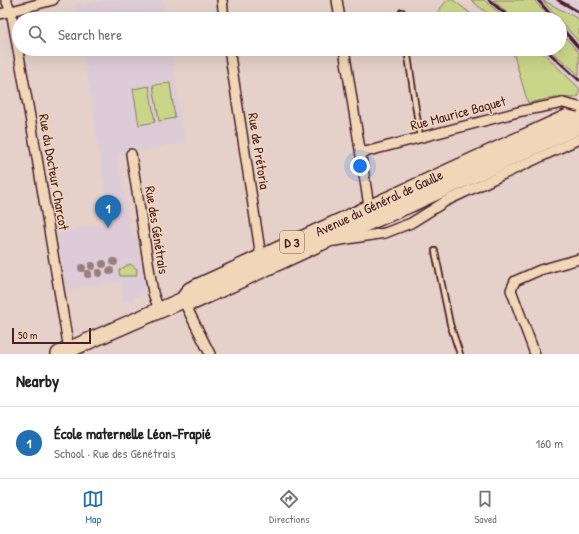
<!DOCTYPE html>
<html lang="en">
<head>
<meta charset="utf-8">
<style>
	:root { --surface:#fff; --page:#f2f2f2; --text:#202124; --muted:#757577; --line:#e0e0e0; --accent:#1f6fb2 }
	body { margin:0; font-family:"Patrick Hand",sans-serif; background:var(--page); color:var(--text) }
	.scale { position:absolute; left:12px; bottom:10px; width:79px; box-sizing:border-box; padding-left:4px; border:2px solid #4a1f2b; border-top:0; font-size:11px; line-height:14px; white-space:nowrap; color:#4a1f2b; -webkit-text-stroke:3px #f1d7b8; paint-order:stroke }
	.you { position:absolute; left:360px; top:166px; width:14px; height:14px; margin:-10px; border:3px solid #fff; border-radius:50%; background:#1a73e8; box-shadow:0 0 0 6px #1a73e833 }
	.badge { display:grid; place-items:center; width:26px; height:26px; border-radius:50%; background:var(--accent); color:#fff; font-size:13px; font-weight:700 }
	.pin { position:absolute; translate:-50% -33px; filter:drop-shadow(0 1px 2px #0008) }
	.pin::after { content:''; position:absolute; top:21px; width:14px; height:12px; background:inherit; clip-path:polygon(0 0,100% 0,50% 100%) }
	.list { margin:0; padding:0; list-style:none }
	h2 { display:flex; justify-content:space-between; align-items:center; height:52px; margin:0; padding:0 16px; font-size:17px }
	h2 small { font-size:13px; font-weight:400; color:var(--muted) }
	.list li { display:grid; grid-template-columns:26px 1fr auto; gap:12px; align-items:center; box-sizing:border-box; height:72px; padding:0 16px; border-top:1px solid var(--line) }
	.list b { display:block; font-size:15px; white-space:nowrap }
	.list p { margin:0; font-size:13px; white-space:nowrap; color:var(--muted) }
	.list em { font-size:13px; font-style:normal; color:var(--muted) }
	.icon { flex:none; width:22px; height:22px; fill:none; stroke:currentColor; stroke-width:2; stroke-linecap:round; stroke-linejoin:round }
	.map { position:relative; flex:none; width:579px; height:354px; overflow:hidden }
	.search { position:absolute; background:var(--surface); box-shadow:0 4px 16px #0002; left:12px; right:12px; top:12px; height:44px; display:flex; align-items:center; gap:10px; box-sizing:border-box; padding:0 14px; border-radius:22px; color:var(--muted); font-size:15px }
	.sheet { height:124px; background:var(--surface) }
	nav { display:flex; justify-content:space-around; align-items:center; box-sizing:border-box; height:56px; border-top:1px solid var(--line); background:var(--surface); font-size:11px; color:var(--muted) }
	nav a { display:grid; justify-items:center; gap:2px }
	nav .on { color:var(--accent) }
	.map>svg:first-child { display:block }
	.built { fill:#ddccd7 }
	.green { fill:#c9d589; stroke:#8a7a5a }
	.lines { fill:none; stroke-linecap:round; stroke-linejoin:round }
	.service-casing { stroke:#4a1f2b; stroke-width:8 }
	.minor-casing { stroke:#4a1f2b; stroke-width:12 }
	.primary-casing { stroke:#4a1f2b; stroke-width:18 }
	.service { stroke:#f1d7b8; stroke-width:4.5 }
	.minor { stroke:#f1d7b8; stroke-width:9 }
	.primary { stroke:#f1d7b8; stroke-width:15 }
	.rail { stroke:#4a1f2b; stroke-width:3 }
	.minor-bridge-casing { stroke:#4a1f2b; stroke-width:12; stroke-linecap:butt }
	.minor-bridge { stroke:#f1d7b8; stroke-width:9 }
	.tree { fill:#9a7e7a }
	.labels { text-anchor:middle; stroke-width:3; stroke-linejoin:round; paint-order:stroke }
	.shield { fill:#f1d7b8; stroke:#7c5655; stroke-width:1 }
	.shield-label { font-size:13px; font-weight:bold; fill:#4a1f2b }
	.street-label { font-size:14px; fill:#4a1f2b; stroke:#f1d7b8 }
</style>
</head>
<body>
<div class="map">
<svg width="579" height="354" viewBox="0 0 579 354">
	<rect width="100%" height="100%" fill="#e5d1ca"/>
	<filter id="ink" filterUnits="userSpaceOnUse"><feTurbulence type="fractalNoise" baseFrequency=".025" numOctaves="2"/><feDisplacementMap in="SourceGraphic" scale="8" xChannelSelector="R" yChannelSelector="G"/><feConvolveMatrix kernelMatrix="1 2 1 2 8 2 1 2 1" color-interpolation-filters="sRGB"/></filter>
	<g filter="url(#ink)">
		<path class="built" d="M103 0H163L166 19H78L75 3 79 2 83 5Z
			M471 0H579V88L532 49H560V19H494Z
			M83 49H171L185 143 118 155 131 232 133 237 137 238 146 287 142 295 123 303 120 282 66 290 56 233 110 223Z"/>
		<path class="green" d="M447 0H453L478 19H432Z
			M471 0H484L506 19H494Z
			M493 0H534L550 19H514Z
			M542 0 579 19V42Z
			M560 31 579 53V75L549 49H560Z
			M512 49H539L579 88V96L573 98 557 97 528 103Z
			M170 83 175 118 159 121 153 85Z
			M149 86 155 122 139 125 133 89Z
			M130 264 137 269 136 276H120L119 270Z"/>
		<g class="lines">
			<defs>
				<path id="service" d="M402 12 403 19
					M407 49 420 137
					M435 251 450 324 460 354"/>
				<path id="minor" d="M6 0 11 11 31 122 69 350
					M222 0 224 19
					M337 0 340 19
					M0 14 53 0
					M229 49 261 257
					M344 49 369 206
					M361 153 522 111 563 103
					M131 154 153 293 159 310
					M335 241 385 233 411 223 446 201 579 139
					M183 300 210 354
					M535 354 511 290 515 281 540 270 579 259"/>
				<path id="primary" d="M183 300 190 290 579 112
					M59 354 183 300 195 301 320 243 411 204 579 126"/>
			</defs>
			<use href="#service" class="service-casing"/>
			<use href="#minor" class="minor-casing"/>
			<use href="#primary" class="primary-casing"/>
			<use href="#service" class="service"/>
			<use href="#minor" class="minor"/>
			<use href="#primary" class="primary"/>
			<path class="rail" d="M489 0 511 19
				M538 0 554 19
				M558 0 579 12
				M560 26 579 48
				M545 49 579 80"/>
			<defs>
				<path id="minor-bridge" d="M563 103 579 107"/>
			</defs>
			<use href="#minor-bridge" class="minor-bridge-casing"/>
			<use href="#minor-bridge" class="minor-bridge"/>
		</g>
		<g class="tree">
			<circle cx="114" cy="262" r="4"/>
			<circle cx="103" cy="264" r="4"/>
			<circle cx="92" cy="266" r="4"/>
			<circle cx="82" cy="268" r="4"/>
			<circle cx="110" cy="271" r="4"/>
			<circle cx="99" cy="273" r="4"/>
			<circle cx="88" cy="274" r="4"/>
		</g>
	</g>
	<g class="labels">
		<rect class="shield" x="280" y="231" width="24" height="22" rx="3"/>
		<g class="shield-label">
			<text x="292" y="247">D 3</text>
		</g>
		<g class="street-label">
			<text transform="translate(458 113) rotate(-15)" y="5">Rue Maurice Baquet</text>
			<text transform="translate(259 151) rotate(81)" y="5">Rue de Prétoria</text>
			<text transform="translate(54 172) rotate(80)" y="5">Rue du Docteur Charcot</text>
			<text transform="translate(379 203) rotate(-25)" y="5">Avenue du Général de Gaulle</text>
			<text transform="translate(157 230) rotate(81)" y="5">Rue des Génétrais</text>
		</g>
	</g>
</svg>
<div class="scale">50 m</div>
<div class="you"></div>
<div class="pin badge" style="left:108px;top:228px">1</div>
<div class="search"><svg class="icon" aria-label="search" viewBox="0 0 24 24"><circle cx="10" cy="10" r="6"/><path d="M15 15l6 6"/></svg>Search here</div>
</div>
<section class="sheet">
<h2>Nearby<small></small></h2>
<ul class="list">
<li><span class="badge">1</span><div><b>École maternelle Léon-Frapié</b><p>School · Rue des Génétrais</p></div><em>160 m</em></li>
</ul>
</section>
<nav>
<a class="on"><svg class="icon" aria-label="map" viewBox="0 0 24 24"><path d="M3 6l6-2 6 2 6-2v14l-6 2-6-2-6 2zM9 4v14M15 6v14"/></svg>Map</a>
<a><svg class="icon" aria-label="directions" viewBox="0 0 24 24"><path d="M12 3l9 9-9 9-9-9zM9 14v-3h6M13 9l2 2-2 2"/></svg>Directions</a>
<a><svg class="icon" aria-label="saved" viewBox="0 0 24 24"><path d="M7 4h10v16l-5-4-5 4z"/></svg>Saved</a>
</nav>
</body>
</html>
